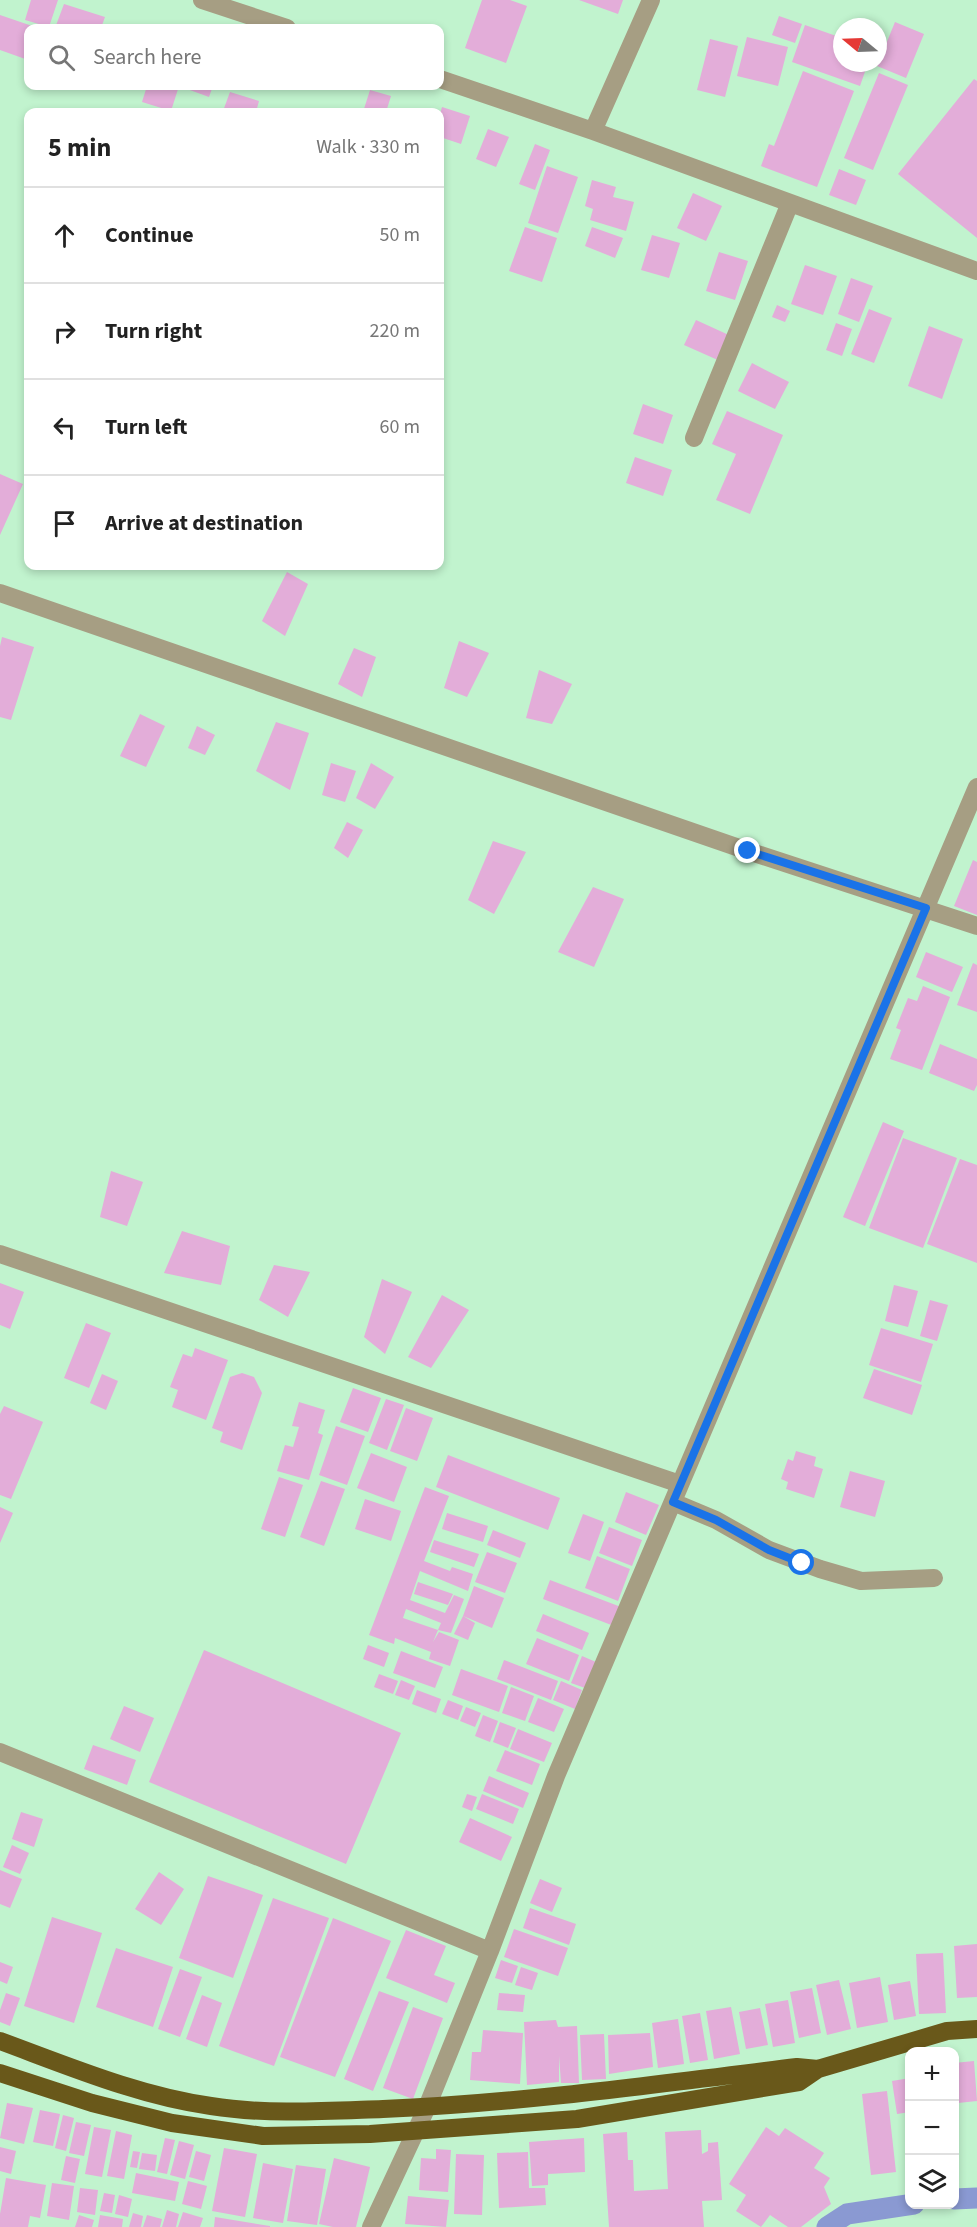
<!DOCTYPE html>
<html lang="en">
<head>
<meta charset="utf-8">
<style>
	:root { --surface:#fff; --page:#f6f6f6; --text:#222; --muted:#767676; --line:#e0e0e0 }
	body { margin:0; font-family:"Source Sans 3",sans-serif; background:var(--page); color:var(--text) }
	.controls { position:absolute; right:18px; bottom:18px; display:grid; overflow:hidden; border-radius:12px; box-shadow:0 3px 9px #0003 }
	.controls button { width:54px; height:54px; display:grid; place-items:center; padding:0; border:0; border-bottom:2px solid var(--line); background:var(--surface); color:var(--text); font:30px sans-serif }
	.compass { position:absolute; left:833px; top:18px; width:54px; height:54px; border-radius:50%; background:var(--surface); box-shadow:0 3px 9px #0003; rotate:289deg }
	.stop { position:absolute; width:18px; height:18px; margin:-14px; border:4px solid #1a73e8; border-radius:50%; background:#fff }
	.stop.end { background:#1a73e8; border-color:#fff; box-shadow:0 2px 6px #0008 }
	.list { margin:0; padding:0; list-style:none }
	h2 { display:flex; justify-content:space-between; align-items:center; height:78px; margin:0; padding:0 24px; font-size:26px }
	h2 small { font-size:20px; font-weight:400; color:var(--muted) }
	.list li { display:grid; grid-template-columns:39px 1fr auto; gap:18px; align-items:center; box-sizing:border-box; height:96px; padding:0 24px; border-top:2px solid var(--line) }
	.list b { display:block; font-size:22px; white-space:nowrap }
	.list em { font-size:20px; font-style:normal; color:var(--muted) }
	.icon { flex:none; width:33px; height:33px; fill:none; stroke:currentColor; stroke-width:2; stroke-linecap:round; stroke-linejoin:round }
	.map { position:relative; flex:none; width:977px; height:2227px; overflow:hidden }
	.search { position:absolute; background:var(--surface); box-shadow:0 3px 9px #0003; left:24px; top:24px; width:420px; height:66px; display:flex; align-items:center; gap:15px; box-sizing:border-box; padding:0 21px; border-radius:12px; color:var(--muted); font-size:22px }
	.panel { position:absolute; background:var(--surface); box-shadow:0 3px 9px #0003; left:24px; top:108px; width:420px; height:462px; border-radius:12px }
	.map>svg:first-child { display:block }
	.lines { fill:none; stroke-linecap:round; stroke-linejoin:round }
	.canal { stroke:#8a99d2; stroke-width:21 }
	.building { fill:#e3add9; fill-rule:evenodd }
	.minor { stroke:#a69e83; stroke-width:18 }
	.tertiary { stroke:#a69e83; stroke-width:18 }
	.trunk { stroke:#69581a; stroke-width:18 }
	.route { stroke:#1a73e8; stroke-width:8 }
</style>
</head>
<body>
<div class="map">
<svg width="977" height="2227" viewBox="0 0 977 2227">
	<rect width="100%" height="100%" fill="#c1f3ce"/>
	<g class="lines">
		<path class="canal" d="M954 2199 977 2198
			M827 2227 847 2214 914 2204"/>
	</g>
	<path class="building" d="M31 0H58L49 27 25 20Z
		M482 0H510L527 6 506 63 465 48Z
		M579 0H623L618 14Z
		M64 4 105 17 101 28H55Z
		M0 15 38 28H28V60L0 50Z
		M779 16 802 24 795 43 772 35Z
		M895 22 924 34 906 78 877 66Z
		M805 25 842 38V63H868L860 86 792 62Z
		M747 37 788 47 778 86 737 76Z
		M710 39 738 46 725 97 697 90Z
		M803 71 854 91 817 187 761 166 769 144 774 146Z
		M879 73 908 85 873 170 844 158Z
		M974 79 977 81V238L898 174Z
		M147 86H179L171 111 142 102Z
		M188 86H213L209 97 187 89Z
		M370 90 391 96 386 112H363Z
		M230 92 259 101 256 112 223 111Z
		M442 107 470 116 461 144 440 137V114Z
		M488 129 509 137 496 167 476 159Z
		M535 144 550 150 535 190 519 184Z
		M547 166 578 177 558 233 528 223Z
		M839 169 866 180 856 205 829 195Z
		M592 180 616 187 613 197 634 202 626 231 590 220 593 209 585 206Z
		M693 193 722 206 706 241 677 228Z
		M525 227 557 238 542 282 509 271Z
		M592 227 623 238 615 258 585 246Z
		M652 235 680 243 669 278 641 270Z
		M719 252 748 261 735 300 706 291Z
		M805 265 837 276 823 315 791 304Z
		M851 278 873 286 859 322 838 314Z
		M777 305 790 311 785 322 772 317Z
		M869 309 892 318 874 363 851 354Z
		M696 320 731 336 720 361 684 345Z
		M836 323 852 329 842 356 826 350Z
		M929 326 963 339 942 399 908 386Z
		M752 363 789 382 775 409 738 391Z
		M643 404 673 415 663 444 633 434Z
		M727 411 783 435 750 514 716 500 736 454 712 444Z
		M635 457 672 470 663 496 626 483Z
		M0 474 23 484 0 535Z
		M287 572 308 584 285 636 262 621Z
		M2 637 34 647 11 720 0 717V646Z
		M459 641 489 653 467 697 444 688Z
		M354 648 376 657 362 697 338 684Z
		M539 670 572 684 552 724 526 718Z
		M140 714 165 726 146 767 120 756Z
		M276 722 309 733 290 790 256 771Z
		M197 726 215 735 205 755 188 748Z
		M331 763 356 771 345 802 322 795Z
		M371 763 394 777 375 809 356 798Z
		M347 822 363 830 348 858 334 848Z
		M493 841 526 852 494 914 468 900Z
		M973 860 977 862V915L954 906Z
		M593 887 624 899 594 967 558 952Z
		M926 952 963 967 952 992 916 977Z
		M973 963 977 965V1012L957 1005Z
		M923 986 950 997 922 1070 890 1059 901 1030 896 1028 908 998 917 1001Z
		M940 1044 977 1059V1085L974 1091 929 1073Z
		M883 1122 904 1131 865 1226 843 1217Z
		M903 1138 957 1158 923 1248 869 1228Z
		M960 1159 977 1165V1263L927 1244Z
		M111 1171 143 1182 127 1226 100 1217Z
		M182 1231 230 1246 221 1285 164 1273Z
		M274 1265 310 1272 288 1317 259 1300Z
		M382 1279 412 1292 385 1354 364 1337Z
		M0 1283 24 1292 10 1329 0 1325Z
		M894 1285 918 1291 908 1327 885 1321Z
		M442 1295 469 1310 431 1368 408 1357Z
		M930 1300 948 1305 937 1341 920 1336Z
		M86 1323 111 1333 89 1388 64 1378Z
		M881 1328 933 1344 921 1382 869 1365Z
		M195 1348 228 1360 206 1420 172 1407 178 1390 170 1387 183 1354 192 1357Z
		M874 1369 922 1385 912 1415 863 1398Z
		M242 1373 254 1377 262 1393 242 1450 220 1442 223 1432 212 1428 230 1377Z
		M102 1374 118 1381 106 1410 90 1403Z
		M353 1388 381 1398 368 1432 340 1422Z
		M386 1399 404 1405 387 1450 369 1443Z
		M299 1402 325 1410 318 1433 323 1435 309 1480 277 1471 285 1445 293 1447 299 1427 292 1426Z
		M4 1406 43 1422 11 1499 0 1495V1414Z
		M406 1408 433 1418 417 1461 390 1451Z
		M336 1426 365 1436 347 1485 319 1475Z
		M796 1451 816 1457 814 1466 823 1469 814 1498 786 1489 788 1482 781 1479 788 1459 793 1461Z
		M371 1453 407 1467 394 1502 357 1488Z
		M448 1455 560 1498 548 1530 436 1487Z
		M850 1471 885 1481 875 1517 840 1507Z
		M279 1477 303 1485 285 1537 261 1529Z
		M321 1481 345 1489 324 1546 300 1537Z
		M425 1487 449 1496 424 1561 450 1571 452 1567 473 1574 468 1591 420 1571 410 1600 445 1613 454 1595 464 1599 451 1633 438 1630 433 1642 439 1632 459 1640 450 1666 429 1659 431 1652 395 1638 394 1644 369 1635ZM406 1609 441 1623 438 1630 403 1618Z
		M626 1492 659 1505 646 1535 615 1522Z
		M365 1499 401 1511 391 1541 355 1529Z
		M0 1507 13 1513 0 1543Z
		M447 1513 488 1526 483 1542 442 1529Z
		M583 1514 604 1522 590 1561 568 1553Z
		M609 1527 642 1540 632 1566 599 1553Z
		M493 1530 526 1543 520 1558 487 1545Z
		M434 1540 479 1554 474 1567 430 1552Z
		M487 1552 517 1563 505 1593 475 1582Z
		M597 1556 630 1569 618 1601 585 1588Z
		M550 1580 621 1607 614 1626 543 1599Z
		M418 1582 453 1594 448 1605 414 1594Z
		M474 1586 504 1598 492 1628 463 1616Z
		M543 1614 589 1633 582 1650 536 1631Z
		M463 1616 475 1623 468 1640 454 1634Z
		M537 1638 579 1655 569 1681 526 1664Z
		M368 1645 389 1653 384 1667 363 1659Z
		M204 1650 401 1733 346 1864 149 1782Z
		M401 1651 443 1667 435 1688 393 1673Z
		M582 1656 596 1662 585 1688 571 1683Z
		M504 1660 558 1681 551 1700 497 1679Z
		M461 1669 508 1686 499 1712 452 1695Z
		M379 1674 398 1681 393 1694 374 1687Z
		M401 1680 415 1686 409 1700 395 1695Z
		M561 1681 582 1690 575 1709 553 1700Z
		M511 1687 534 1696 525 1721 502 1713Z
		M417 1690 441 1699 436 1713 412 1704Z
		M538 1698 564 1709 554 1732 528 1722Z
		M448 1700 463 1706 458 1720 442 1714Z
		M124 1706 154 1718 140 1752 110 1739Z
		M466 1707 481 1713 475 1727 460 1721Z
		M483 1715 498 1721 490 1742 475 1736Z
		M500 1722 516 1728 508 1748 493 1742Z
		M518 1729 552 1743 544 1762 510 1749Z
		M93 1745 136 1760 127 1785 84 1769Z
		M505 1750 540 1764 532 1785 496 1771Z
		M489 1776 529 1793 523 1808 483 1791Z
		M467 1794 477 1797 472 1811 462 1807Z
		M482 1794 519 1809 513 1824 476 1809Z
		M21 1812 43 1819 34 1847 12 1839Z
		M470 1818 512 1837 501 1861 459 1842Z
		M12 1845 29 1853 20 1874 3 1867Z
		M0 1870 22 1879 10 1908 0 1904Z
		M159 1872 184 1889 161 1925 135 1909Z
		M208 1876 263 1895 233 1978 179 1958Z
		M540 1879 562 1888 552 1912 530 1903Z
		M273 1898 329 1918 274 2066 219 2046Z
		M530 1908 576 1924 569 1945 523 1928Z
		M52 1917 102 1933 74 2023 24 2006Z
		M333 1918 391 1941 335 2077 280 2057Z
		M514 1929 568 1948 558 1976 504 1957Z
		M406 1930 446 1946 434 1975 455 1983 447 2003 386 1978Z
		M977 1944V1997L957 1998 954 1946Z
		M116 1948 173 1967 153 2027 96 2007Z
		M943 1953 946 2013 919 2014 916 1954Z
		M501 1960 518 1966 512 1983 495 1978Z
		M0 1962 13 1967 7 1984 0 1981Z
		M521 1967 538 1973 532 1990 515 1985Z
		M180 1969 202 1977 180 2037 158 2029Z
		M880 1977 888 2022 857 2028 849 1983Z
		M839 1980 851 2029 827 2035 816 1985Z
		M910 1981 916 2016 894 2020 888 1985Z
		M812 1988 821 2033 799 2038 790 1992Z
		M379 1991 409 2002 373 2091 344 2079Z
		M6 1993 20 1998 10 2026 0 2022V2010Z
		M499 1993 525 1995 523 2012 497 2010Z
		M202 1995 222 2003 207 2047 186 2039Z
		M788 2000 795 2043 773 2047 765 2004Z
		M413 2007 443 2018 413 2099 383 2088Z
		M731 2007 740 2054 714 2059 706 2011Z
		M760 2008 768 2045 746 2049 739 2012Z
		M700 2013 708 2060 690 2063 682 2016Z
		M678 2019 684 2064 658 2068 652 2023Z
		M556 2020 558 2027 577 2026 579 2083H561L559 2056V2082L527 2085 524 2022Z
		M483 2030 523 2033 520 2084 470 2080 472 2052H481Z
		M650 2033 653 2067 609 2074 608 2035Z
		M604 2034 606 2079 582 2080 580 2035Z
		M974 2061 977 2101 958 2103 954 2063Z
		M910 2078V2112L897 2114 892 2081Z
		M887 2091 896 2172 871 2175 862 2094Z
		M7 2103 33 2108 24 2144 0 2138Z
		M40 2110 60 2114 53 2146 33 2142Z
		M63 2115 74 2118 66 2151 55 2148Z
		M76 2122 91 2125 84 2156 69 2153Z
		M94 2127 111 2130 102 2177 85 2174Z
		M766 2127 779 2136 785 2128 824 2153 814 2168 830 2178 824 2187 831 2204 801 2227H788L770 2215 761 2227 736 2211 746 2195 729 2184Z
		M701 2130 702 2154 708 2151V2143L718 2142 722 2200 702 2201 704 2227H609L603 2134 627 2132 628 2160H633L634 2191 668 2189 665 2132Z
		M116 2131 132 2135 124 2179 107 2176Z
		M165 2138 175 2140 167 2174 157 2172Z
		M584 2138 585 2172 548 2174V2185L532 2186 529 2142Z
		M179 2141 194 2145 185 2179 170 2175Z
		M0 2147 16 2151 11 2174 0 2171Z
		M224 2148 257 2154 245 2217 212 2211Z
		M436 2149 451 2150 448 2192 419 2190 421 2158 436 2159Z
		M133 2151 140 2152 137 2168 130 2167Z
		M196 2151 211 2155 204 2181 189 2177Z
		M528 2152 529 2188H545L546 2205 499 2208 497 2153Z
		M142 2153 157 2155 155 2171 139 2169Z
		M456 2154 484 2155 482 2215 454 2214Z
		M66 2156 80 2159 75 2183 61 2180Z
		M334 2158 370 2167 356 2227H333L319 2224Z
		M263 2163 293 2169 283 2223 253 2218Z
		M296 2165 326 2169 317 2225 287 2221Z
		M136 2173 179 2182 175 2201 132 2193Z
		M6 2178 46 2185 40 2218 30 2216 28 2227H0V2214Z
		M188 2181 207 2186 201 2209 182 2204Z
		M52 2183 74 2186 69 2220 47 2216Z
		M80 2188 98 2190 95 2215 77 2212Z
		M104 2193 115 2195 112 2213 100 2211Z
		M119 2195 132 2199 128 2217 115 2214Z
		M408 2196 449 2200 446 2227 405 2224Z
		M167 2210 179 2214 176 2227H162Z
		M183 2212 203 2218 200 2227H178Z
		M133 2213 143 2216 141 2227H129Z
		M79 2215 94 2220 92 2227H75Z
		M100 2215 123 2219 122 2227H98Z
		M147 2215 162 2219 160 2227H143Z
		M215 2217 270 2226V2227H214Z"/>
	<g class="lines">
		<path class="minor" d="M202 0 287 28
			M440 79 593 131 977 271
			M593 131 651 0
			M694 438 790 203
			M0 593 748 851 977 926
			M0 1254 680 1484
			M673 1502 716 1520 769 1550 820 1569 861 1581 934 1578
			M0 1752 490 1951
			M427 2107 490 1951 556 1776 977 787"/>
		<path class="tertiary" d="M371 2227 427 2107"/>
		<path class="trunk" d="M0 2041C68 2066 139 2096 211 2106 268 2115 327 2111 383 2109 522 2103 660 2084 797 2067L818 2069
			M0 2073 92 2103 172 2123 263 2136 370 2134 577 2119 799 2082 818 2069 947 2031 977 2029"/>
	</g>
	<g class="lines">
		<path class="route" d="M748 851 926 908 673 1502 716 1520 769 1550 802 1563"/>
	</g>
</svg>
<div class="controls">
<button>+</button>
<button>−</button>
<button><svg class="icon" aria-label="layers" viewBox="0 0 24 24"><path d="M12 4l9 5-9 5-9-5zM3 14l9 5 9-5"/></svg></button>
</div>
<svg class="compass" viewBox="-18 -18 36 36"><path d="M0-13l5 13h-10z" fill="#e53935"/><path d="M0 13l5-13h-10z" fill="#767676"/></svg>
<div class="stop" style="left:802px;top:1563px"></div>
<div class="stop end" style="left:748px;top:851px"></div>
<div class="search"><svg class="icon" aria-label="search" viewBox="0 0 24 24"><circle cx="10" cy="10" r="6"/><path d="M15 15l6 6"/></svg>Search here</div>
<section class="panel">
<h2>5 min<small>Walk · 330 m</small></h2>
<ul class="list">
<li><svg class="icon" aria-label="ahead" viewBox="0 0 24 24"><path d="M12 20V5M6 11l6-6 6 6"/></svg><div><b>Continue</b></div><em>50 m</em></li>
<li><svg class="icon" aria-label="right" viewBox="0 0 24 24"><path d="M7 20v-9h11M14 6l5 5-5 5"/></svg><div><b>Turn right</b></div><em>220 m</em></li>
<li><svg class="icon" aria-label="left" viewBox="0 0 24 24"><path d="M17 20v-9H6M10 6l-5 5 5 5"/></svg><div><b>Turn left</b></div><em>60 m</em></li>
<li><svg class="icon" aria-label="arrive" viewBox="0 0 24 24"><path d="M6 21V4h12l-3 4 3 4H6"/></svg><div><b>Arrive at destination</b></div></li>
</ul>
</section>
</div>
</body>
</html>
